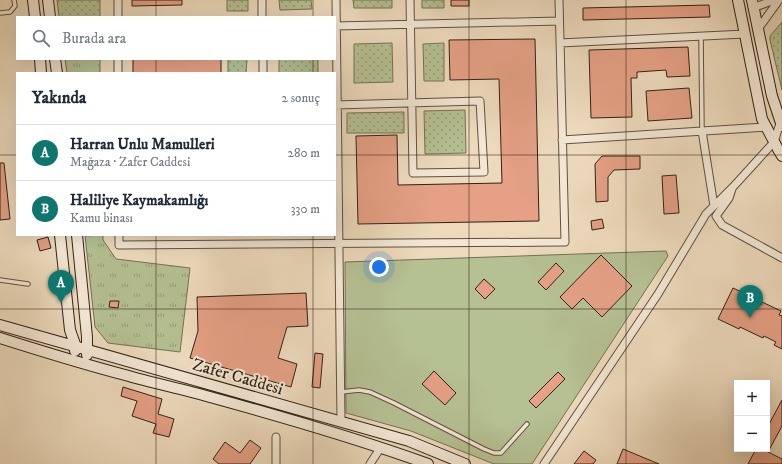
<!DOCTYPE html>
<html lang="tr">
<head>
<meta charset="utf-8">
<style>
	:root { --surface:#fff; --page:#f6f6f7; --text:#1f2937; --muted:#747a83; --line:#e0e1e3; --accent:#0f766e }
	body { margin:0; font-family:"IM FELL DW Pica",serif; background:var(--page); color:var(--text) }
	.controls { position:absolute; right:12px; bottom:12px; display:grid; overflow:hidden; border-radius:0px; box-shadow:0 4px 16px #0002 }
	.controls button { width:36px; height:36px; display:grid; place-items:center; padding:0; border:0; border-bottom:1px solid var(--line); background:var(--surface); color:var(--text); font:20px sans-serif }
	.you { position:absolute; left:379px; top:267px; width:14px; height:14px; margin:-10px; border:3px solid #fff; border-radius:50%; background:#1a73e8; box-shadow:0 0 0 6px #1a73e833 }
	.badge { display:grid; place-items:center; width:26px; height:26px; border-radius:50%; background:var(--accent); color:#fff; font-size:13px; font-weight:700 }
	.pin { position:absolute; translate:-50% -33px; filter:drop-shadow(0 1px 2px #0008) }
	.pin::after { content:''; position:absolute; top:21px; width:14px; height:12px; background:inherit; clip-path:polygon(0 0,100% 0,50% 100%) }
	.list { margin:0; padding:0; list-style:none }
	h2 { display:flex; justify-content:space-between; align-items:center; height:52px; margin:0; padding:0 16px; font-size:17px }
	h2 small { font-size:13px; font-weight:400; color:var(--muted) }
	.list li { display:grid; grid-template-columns:26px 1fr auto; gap:12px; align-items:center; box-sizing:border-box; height:56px; padding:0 16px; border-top:1px solid var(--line) }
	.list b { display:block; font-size:15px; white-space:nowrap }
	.list p { margin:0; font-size:13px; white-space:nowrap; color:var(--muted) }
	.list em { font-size:13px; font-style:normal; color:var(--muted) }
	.icon { flex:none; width:22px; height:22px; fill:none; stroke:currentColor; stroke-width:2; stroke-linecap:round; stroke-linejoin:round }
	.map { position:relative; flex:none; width:782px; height:464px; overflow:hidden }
	.search { position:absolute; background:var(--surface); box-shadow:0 4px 16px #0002; left:16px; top:16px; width:320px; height:44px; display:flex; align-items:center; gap:10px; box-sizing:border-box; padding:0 14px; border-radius:0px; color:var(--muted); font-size:15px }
	.panel { position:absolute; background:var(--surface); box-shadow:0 4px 16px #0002; left:16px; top:72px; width:320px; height:164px; border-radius:0px }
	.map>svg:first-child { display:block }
	.grass { fill:url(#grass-dots); stroke:#727254 }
	.park { fill:url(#park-tufts); stroke:#727254 }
	.pitch { fill:#b5c093; stroke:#727254 }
	.building { fill:#e5a085; stroke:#302315 }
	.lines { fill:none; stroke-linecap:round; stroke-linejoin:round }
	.service-casing { stroke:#5f513f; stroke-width:5.5 }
	.minor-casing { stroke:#5f513f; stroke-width:9 }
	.secondary-casing { stroke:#302315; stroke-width:12 }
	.service { stroke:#f3e7d4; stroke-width:3.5 }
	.minor { stroke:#f3e7d4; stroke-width:7 }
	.secondary { stroke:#f3e7d4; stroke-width:10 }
	.grid { fill:none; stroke:#302315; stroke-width:1; stroke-opacity:0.55 }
	.labels { text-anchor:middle; stroke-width:4; stroke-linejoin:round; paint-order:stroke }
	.street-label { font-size:17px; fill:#302315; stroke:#f3e7d4 }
</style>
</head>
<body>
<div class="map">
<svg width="782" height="464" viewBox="0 0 782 464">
	<defs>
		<pattern id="grass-dots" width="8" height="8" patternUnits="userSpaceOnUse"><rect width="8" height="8" fill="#b5c093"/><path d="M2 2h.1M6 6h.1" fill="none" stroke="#949c77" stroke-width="1.8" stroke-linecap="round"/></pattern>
		<pattern id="park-tufts" width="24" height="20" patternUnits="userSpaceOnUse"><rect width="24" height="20" fill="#b5c093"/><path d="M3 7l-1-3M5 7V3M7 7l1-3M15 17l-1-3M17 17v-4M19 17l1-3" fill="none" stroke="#949c77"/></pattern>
	</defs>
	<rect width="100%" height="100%" fill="#eddabd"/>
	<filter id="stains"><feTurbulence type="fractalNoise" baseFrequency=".005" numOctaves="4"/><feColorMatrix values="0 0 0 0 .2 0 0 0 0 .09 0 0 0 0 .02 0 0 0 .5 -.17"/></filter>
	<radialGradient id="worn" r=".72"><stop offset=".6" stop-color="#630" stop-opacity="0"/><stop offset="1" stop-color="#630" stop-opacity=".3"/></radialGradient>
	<path class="grass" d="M57 0H100V17H59Z
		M227 0H248V11H227Z
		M279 0H311L312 9 280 10Z
		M353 0H392V8H354Z
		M422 0H444V8H422Z
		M782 22V90L770 40V36Z
		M392 43 393 82 354 83V44Z
		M444 43V81H424L423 44Z
		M228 59H247L246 73H228Z
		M279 59H318V73H279Z
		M465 110 466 153 425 154 424 111Z
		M404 112V133H347V113Z"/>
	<path class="park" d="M65 59H100V73H67Z
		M85 235H103V240L116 259 190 268 180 352 108 343 95 327Z"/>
	<path class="pitch" d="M666 251 668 256 532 464H494L411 431 346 413 345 262Z"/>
	<path class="building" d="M132 0H182V5L132 6Z
		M451 0H469V6H451Z
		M709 5 710 17 583 20V8Z
		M535 39 539 221 358 224 356 136 397 135 398 185 502 183 499 79 450 80 449 40Z
		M688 47 690 76 667 77 666 70 637 72V78H631L632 117 591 118 589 50Z
		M133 59H221V73H133Z
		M689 88 692 118 648 121 646 91Z
		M602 156H640V169L614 170 608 177V201L596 202 595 164Z
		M0 163H4L10 219 0 220Z
		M676 175 679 213 664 214 662 176Z
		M602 219 604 228 592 230 591 221Z
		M48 237 51 248 40 251 37 240Z
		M601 255 632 286 602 317 583 298 572 309 560 297Z
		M556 263 564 271 546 290 538 282Z
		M484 279 495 289 485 299 475 289Z
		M733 288 750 296 749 299 761 305 762 302 781 311 779 315 782 316V349L774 345 776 342 764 336 763 338 740 327 739 329 718 319Z
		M306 293 308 326 287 327 278 358 297 364 291 387 190 358 198 331 197 297Z
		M110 301H119L118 308 109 307Z
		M315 353 323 354 320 388 312 387Z
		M434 371 456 393 445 405 422 384Z
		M558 372 565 379 536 408 529 401Z
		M123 387 162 399 158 414 174 419 169 437 153 433 156 424 132 416 137 401 121 396Z
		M782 400V426L768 452 782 459V464H748L756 449H767V428Z
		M250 440 261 448 250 464H219L213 459 225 442 240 453Z
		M623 449 659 464H617Z
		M584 451 596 460 593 464H574Z"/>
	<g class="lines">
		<defs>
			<path id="service" d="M0 13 10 12 15 6 14 0
				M701 36 702 131
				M0 280 28 284
				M341 392 359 390 370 392 394 403 484 449 494 453H501L527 424"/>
			<path id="minor" d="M118 0V17
				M262 0V17
				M336 0 341 422
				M753 8 774 0
				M335 26 559 21
				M758 29 779 0
				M560 43 745 34
				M118 59V73
				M263 59V73
				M335 105 480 101 484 172 413 173 410 0
				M702 131 714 206
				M562 140 766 127
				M732 189 729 198 716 216 722 225 782 258
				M119 235V245L565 242 559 0
				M276 437V464
				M370 464 381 447
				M544 464 658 294 706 214 733 187 774 142 781 120"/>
			<path id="secondary" d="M33 0 35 17
				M48 0 50 17
				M738 0 762 119 779 151 782 156
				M752 0 758 29 772 96 782 126
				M40 59 41 73
				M55 59 57 73
				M60 235 70 330 76 347 75 351
				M77 235 87 337V355
				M0 325 409 441 465 464
				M0 338C41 351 83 364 125 375 153 383 182 389 210 397 283 417 356 438 428 464"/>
		</defs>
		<use href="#service" class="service-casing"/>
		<use href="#minor" class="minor-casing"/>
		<use href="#secondary" class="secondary-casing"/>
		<use href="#service" class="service"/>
		<use href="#minor" class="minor"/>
		<use href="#secondary" class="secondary"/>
	</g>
	<path class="grid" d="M156 0V17M313 0V17M469 0V464M626 0V464M156 59V73M313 59V73M0 155H17M335 155H782M156 235V464M313 235V464M0 309H782"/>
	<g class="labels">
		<g class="street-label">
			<text transform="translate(238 376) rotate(16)" y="6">Zafer Caddesi</text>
		</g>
	</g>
	<rect width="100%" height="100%" filter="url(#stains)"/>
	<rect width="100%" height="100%" fill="url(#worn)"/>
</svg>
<div class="controls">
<button>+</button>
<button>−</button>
</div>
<div class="you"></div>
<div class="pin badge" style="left:61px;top:303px">A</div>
<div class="pin badge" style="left:750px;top:318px">B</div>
<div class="search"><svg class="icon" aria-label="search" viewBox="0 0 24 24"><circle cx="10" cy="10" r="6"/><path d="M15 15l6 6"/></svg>Burada ara</div>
<section class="panel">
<h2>Yakında<small>2 sonuç</small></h2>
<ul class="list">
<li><span class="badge">A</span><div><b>Harran Unlu Mamulleri</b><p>Mağaza · Zafer Caddesi</p></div><em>280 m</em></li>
<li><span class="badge">B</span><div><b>Haliliye Kaymakamlığı</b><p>Kamu binası</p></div><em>330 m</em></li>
</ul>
</section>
</div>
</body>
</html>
